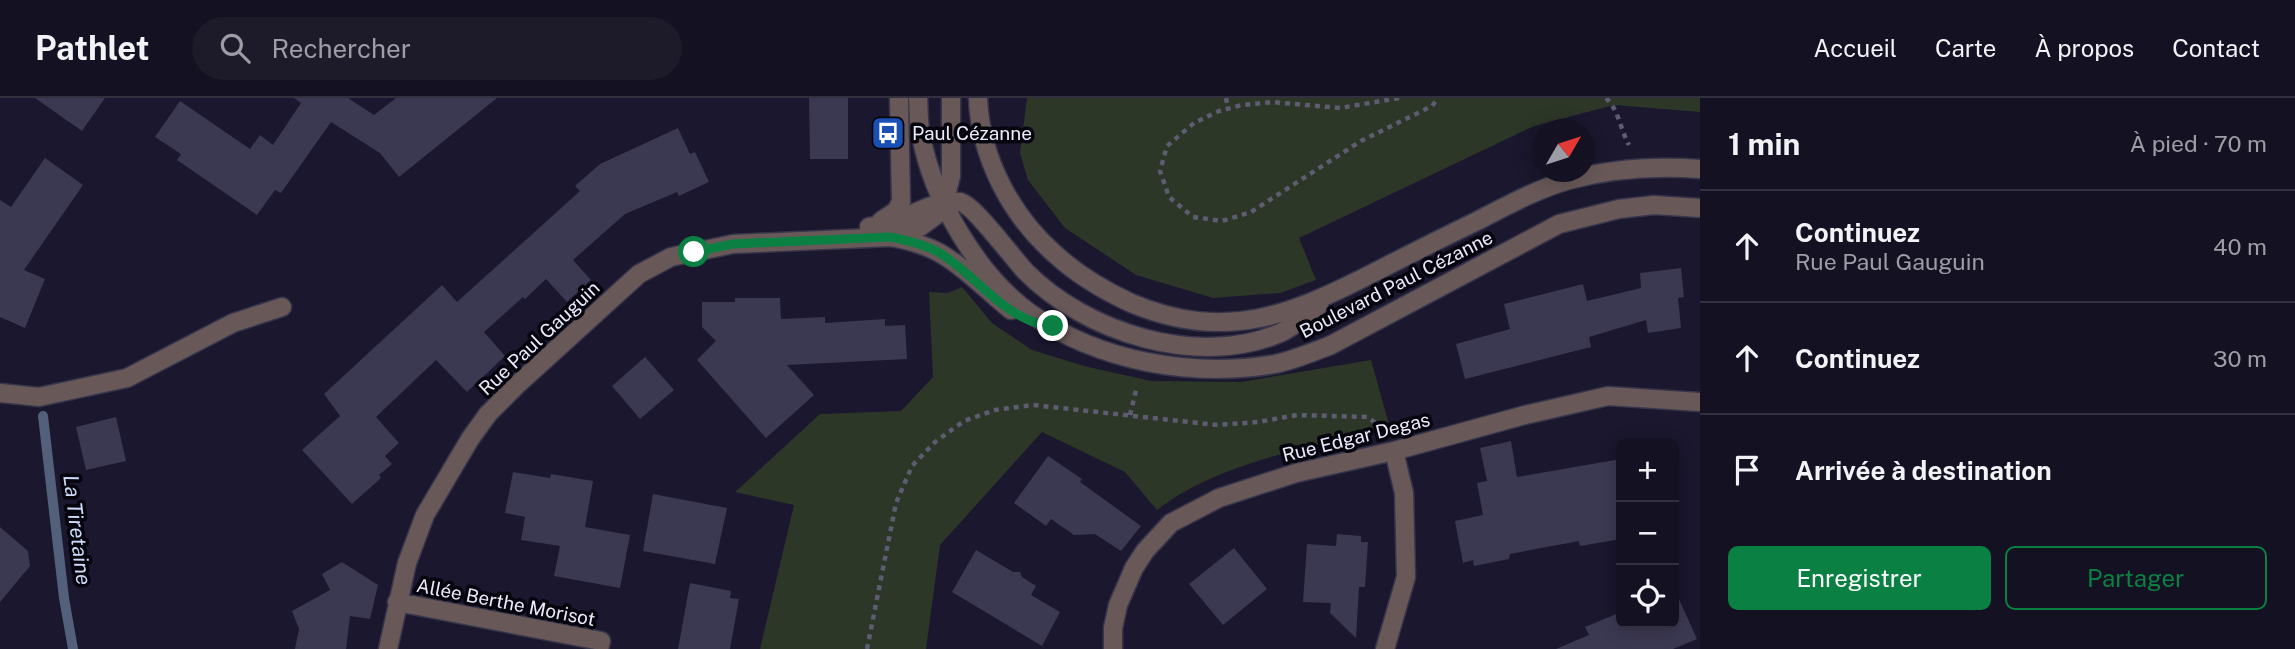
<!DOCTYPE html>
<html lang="fr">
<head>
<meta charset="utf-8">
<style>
	:root { --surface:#141122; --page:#1d1a2a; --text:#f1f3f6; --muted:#9d9da5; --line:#333140; --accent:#0b8043 }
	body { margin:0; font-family:"Public Sans",sans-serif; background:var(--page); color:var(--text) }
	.controls { position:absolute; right:21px; bottom:21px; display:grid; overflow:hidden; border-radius:10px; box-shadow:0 4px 18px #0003 }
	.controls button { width:63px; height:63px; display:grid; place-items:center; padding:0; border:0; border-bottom:2px solid var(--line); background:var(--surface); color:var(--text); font:35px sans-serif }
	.compass { position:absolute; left:1532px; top:21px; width:63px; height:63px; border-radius:50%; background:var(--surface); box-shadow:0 4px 18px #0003; rotate:51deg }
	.stop { position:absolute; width:21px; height:21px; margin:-16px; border:5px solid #0b8043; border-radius:50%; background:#fff }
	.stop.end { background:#0b8043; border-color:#fff; box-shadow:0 2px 7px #0008 }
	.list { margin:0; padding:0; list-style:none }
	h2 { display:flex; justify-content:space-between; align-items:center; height:91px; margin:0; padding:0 28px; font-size:30px }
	h2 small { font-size:23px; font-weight:400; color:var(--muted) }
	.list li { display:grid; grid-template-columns:46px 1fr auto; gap:21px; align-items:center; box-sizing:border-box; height:112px; padding:0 28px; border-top:2px solid var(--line) }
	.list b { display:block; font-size:26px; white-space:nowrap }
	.list p { margin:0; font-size:23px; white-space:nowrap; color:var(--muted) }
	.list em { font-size:23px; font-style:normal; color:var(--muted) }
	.actions { display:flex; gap:14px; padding:21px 28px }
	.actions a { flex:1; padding:16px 0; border:2px solid var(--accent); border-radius:10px; text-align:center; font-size:24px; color:var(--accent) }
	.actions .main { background:var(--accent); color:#fff }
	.icon { flex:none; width:38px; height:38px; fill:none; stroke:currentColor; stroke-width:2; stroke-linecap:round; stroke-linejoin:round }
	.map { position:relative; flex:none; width:1700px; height:551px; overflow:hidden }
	header { display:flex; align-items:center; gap:42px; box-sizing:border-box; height:98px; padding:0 35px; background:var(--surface); border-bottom:2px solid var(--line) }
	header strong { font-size:33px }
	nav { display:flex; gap:38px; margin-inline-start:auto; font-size:24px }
	.search { width:490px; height:63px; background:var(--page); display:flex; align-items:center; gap:18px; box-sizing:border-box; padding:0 24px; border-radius:38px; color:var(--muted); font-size:26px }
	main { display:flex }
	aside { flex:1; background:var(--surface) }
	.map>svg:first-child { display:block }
	.green { fill:#2d3728 }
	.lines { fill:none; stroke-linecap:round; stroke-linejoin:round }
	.stream { stroke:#536079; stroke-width:10 }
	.building { fill:#3b3852 }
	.minor-casing { stroke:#37354b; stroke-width:21 }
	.path { stroke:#5e5c71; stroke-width:4.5; stroke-dasharray:5 5; stroke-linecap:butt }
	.minor { stroke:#685958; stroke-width:18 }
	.route { stroke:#0b8043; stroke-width:9 }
	.labels { text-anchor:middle; stroke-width:7; stroke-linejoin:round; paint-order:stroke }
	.poi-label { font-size:19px; fill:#ecebfc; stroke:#06050e; text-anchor:start }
	.street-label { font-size:19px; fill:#ecebfc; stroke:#06050e }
	.water-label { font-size:21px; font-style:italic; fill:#ccdbf9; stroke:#06050e }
</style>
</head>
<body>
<header>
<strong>Pathlet</strong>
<div class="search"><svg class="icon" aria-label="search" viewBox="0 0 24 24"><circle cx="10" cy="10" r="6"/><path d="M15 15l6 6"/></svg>Rechercher</div>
<nav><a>Accueil</a><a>Carte</a><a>À propos</a><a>Contact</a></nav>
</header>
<main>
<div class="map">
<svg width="1700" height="551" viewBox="0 0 1700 551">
	<rect width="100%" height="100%" fill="#1a172e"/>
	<path class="green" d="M1027 0H1700V14L1614 7 1534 28 1299 140 1316 182 1280 195 1213 200 1136 177 1065 130 1028 82 1020 55Z
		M962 189 992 225 1032 252 1084 268 1151 283 1241 284 1371 262 1390 330C1313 349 1220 363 1157 412L1125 374 1042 334 940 447 926 551H760L794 407 735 394 820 316 901 313 933 279 929 194 948 195Z"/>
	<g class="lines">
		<path class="stream" d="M43 318 64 500 73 551"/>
	</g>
	<path class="building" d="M35 0H105L82 33Z
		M294 0H348L374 17 396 0H497L399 79 380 55 331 24 281 95 275 92 257 117 177 62 181 56 155 39 180 3 250 51 260 37 273 47 301 5Z
		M809 0H848V61H810Z
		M678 30 690 56 695 54 709 84 679 98 677 94 625 116 573 162 591 182 567 204 546 181 525 201 523 199 484 234 505 258 467 294 436 262 376 319 399 345 385 358 392 366 379 377 381 380 352 406 302 352 340 318 324 296 442 187 457 204 580 93 575 88 600 66Z
		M45 60 83 87 24 172 45 181 25 230 0 219V102L11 109Z
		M1681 170 1684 199 1678 200 1681 230 1648 235 1646 222 1589 239 1591 249 1465 281 1456 246 1510 231 1504 206 1583 186 1587 203 1641 190 1640 175Z
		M735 200H780L781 221 825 219V225L885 221V228L905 227 907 261 787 267 814 297 766 340 697 262 716 243 702 229V204H735Z
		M645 259 674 292 640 321 612 288Z
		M116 319 126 363 86 372 76 329Z
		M1511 343 1517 379 1621 361V441L1580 448 1579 443 1510 456 1509 461 1474 468 1473 462 1463 465 1455 423 1483 417 1477 385 1487 383 1480 350Z
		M1048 358 1082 381 1080 384 1141 428 1121 453 1095 436 1074 437 1051 421 1046 428 1014 405Z
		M513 374 550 380 551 376 593 383 585 429 630 437 620 490 554 478 560 448 521 442 525 419 505 415Z
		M653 396 727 410 715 466 643 453Z
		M0 429 28 453 30 468 0 504Z
		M1337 436 1361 438V444H1368L1365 489H1359L1356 540 1330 515 1331 505 1303 504 1307 446 1336 448Z
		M1234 450 1267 491 1223 527 1189 486Z
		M976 452 1013 474H1020L1022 479 1036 488 1031 497 1060 514 1042 548 952 494Z
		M342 464 378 487 370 521 350 518 346 551H295L299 531 292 513 330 492 322 476Z
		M690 485 731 493 730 500 739 501 730 551H678Z
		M1678 499 1697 541 1673 551H1556L1589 537 1585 529 1621 514V525H1674V501Z"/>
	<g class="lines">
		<defs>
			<path id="minor" d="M918 0C919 12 918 25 921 37 932 100 978 178 1030 215 1099 264 1193 280 1275 266 1294 262 1313 254 1331 247L1559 126 1619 111 1654 107 1700 110
				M978 0C980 59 1011 118 1056 157 1079 178 1103 192 1131 205 1226 245 1291 217 1377 173 1410 156 1444 139 1477 123 1506 108 1537 91 1569 82 1610 71 1657 68 1700 71
				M881 123 896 113 901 104 899 0
				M869 129C877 127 886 126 895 123 916 116 936 101 960 104 973 106 1013 160 1025 173 1086 235 1198 270 1280 235 1294 229 1307 217 1319 207
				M890 139C907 142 923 146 938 154 965 169 987 193 1011 212
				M0 295 39 299 127 280 233 225 282 209
				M397 504 601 543 599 551
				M388 551 407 465 425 417 470 341 488 316 518 286 639 176 671 159 733 146 890 139 920 129 935 118 944 105 951 78V0
				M1113 551V530L1118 507 1134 470 1145 453 1171 425 1219 400 1296 375 1394 353 1525 317 1608 298 1700 304
				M1385 551 1406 479 1404 395 1394 353"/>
		</defs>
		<use href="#minor" class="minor-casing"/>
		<path class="path" d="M1226 0 1228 11
			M1399 0 1340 10 1272 4 1242 7 1219 13 1194 25 1167 48 1160 73 1169 99 1193 119 1222 123 1251 114 1361 43 1432 8 1438 0
			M1606 0C1619 12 1620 31 1629 47
			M1130 317 1137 288
			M867 551 896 405 912 368 935 344 964 323 995 312 1033 307 1217 327 1258 324 1297 317 1367 319 1383 330"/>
		<use href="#minor" class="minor"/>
	</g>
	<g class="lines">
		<path class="route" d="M694 154 733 146 890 139C907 142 923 146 938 154 971 173 995 209 1031 223 1038 226 1046 227 1053 228"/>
	</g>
	<defs>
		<symbol id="bus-square" viewBox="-11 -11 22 22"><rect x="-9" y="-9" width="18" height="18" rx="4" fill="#1a4fb4" stroke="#06050e"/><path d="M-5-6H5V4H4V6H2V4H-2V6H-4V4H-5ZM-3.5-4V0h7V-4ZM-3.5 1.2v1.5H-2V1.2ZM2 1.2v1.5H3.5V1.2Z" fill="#fff"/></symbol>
	</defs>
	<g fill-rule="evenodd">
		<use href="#bus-square" x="869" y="16" width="38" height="38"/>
	</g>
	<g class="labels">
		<g class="poi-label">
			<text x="912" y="42">Paul Cézanne</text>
		</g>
		<g class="street-label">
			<text transform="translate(1396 186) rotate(-27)" y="7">Boulevard Paul Cézanne</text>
			<text transform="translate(539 240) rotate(-43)" y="7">Rue Paul Gauguin</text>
			<text transform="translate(1356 339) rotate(-14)" y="7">Rue Edgar Degas</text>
			<text transform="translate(506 504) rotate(11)" y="7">Allée Berthe Morisot</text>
		</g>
		<g class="water-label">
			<text transform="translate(77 432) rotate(83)" y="7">La Tiretaine</text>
		</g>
	</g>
</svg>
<div class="controls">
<button>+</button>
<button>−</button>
<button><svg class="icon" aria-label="locate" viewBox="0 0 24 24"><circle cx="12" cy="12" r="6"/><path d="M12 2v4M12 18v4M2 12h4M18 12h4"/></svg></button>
</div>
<svg class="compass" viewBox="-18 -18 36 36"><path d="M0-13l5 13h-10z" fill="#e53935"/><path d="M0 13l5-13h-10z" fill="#9d9da5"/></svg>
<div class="stop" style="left:694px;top:154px"></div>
<div class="stop end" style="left:1053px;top:228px"></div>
</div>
<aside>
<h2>1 min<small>À pied · 70 m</small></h2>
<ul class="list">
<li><svg class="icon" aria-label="ahead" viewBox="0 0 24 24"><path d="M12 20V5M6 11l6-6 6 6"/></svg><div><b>Continuez</b><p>Rue Paul Gauguin</p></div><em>40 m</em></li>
<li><svg class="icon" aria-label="ahead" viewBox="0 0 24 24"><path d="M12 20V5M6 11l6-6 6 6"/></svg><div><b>Continuez</b></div><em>30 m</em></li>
<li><svg class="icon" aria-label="arrive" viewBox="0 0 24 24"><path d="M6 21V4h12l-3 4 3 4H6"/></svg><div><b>Arrivée à destination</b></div></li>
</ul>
<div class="actions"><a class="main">Enregistrer</a><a>Partager</a></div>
</aside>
</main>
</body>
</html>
